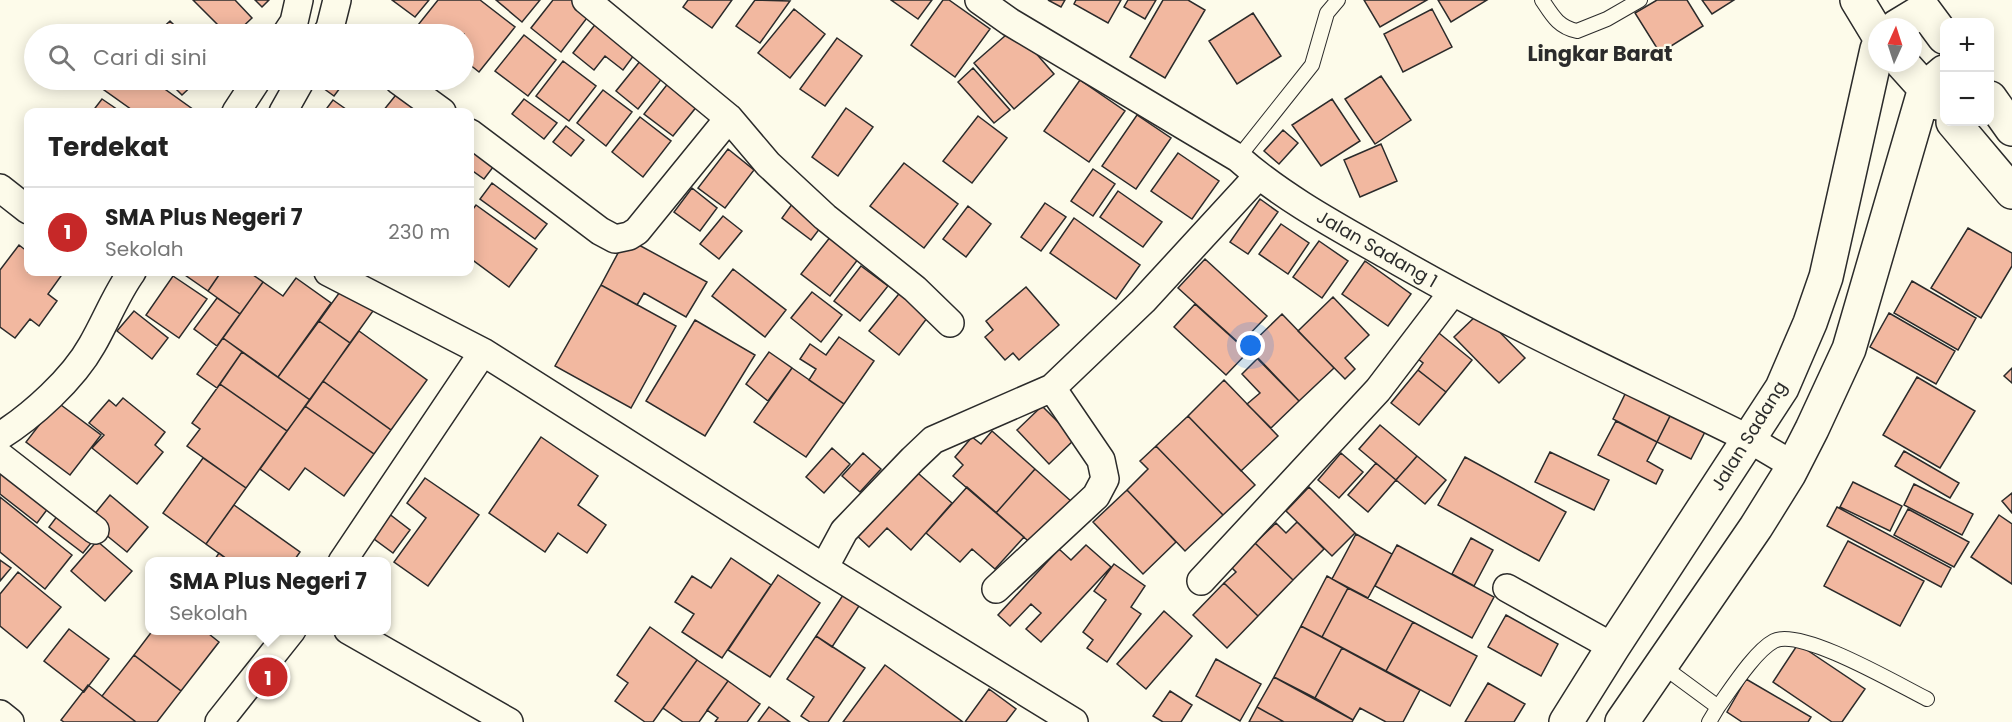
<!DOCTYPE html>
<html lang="id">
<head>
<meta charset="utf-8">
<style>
	:root { --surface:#fff; --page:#f2f2f2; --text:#222; --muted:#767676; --line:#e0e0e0; --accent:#c62828 }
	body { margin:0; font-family:Poppins,sans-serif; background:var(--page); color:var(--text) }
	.controls { position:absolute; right:18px; top:18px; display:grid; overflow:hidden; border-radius:12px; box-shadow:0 3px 15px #0003 }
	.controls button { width:54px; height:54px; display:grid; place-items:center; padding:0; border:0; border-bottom:2px solid var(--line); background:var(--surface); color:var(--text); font:30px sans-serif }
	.compass { position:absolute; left:1868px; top:18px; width:54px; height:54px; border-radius:50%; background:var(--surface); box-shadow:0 3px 15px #0003; rotate:3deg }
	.you { position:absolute; left:1251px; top:346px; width:21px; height:21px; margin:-15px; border:4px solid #fff; border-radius:50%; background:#1a73e8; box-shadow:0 0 0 9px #1a73e833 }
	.badge { display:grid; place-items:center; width:39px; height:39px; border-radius:50%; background:var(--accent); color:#fff; font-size:20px; font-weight:700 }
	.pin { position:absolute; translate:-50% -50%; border:3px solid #fff; box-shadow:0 2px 6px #0006 }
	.popup { position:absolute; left:145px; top:557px; width:246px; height:78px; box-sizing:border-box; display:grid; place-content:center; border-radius:12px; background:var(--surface); filter:drop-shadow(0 2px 4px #0005); font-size:20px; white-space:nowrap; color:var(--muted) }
	.popup b { font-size:22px; color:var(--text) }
	.popup::after { content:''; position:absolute; left:50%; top:100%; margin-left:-12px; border:12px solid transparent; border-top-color:var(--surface) }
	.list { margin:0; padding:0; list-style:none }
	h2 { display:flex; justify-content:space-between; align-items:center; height:78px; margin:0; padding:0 24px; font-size:26px }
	h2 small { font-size:20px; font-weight:400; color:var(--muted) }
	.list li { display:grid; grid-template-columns:39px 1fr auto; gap:18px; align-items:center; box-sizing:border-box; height:90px; padding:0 24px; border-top:2px solid var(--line) }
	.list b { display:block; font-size:22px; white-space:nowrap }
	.list p { margin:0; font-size:20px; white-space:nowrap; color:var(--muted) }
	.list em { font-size:20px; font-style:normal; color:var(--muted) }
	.icon { flex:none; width:33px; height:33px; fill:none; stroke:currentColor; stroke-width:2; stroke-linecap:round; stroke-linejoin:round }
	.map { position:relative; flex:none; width:2012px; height:722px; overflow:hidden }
	.search { position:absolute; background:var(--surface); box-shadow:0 3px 15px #0003; left:24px; top:24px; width:450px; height:66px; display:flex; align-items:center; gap:15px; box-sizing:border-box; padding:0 21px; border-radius:33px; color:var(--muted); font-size:22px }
	.panel { position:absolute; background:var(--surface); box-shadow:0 3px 15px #0003; left:24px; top:108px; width:450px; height:168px; border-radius:12px }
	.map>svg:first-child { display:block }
	.building { fill:#f2b8a0; stroke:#2b2b2b; stroke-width:1.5 }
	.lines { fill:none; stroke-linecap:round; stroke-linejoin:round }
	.lane-casing { stroke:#2b2b2b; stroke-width:16 }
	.street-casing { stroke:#2b2b2b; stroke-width:30 }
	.secondary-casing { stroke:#2b2b2b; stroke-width:36 }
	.primary-casing { stroke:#2b2b2b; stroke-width:36 }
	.lane { stroke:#fdfbea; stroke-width:14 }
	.street { stroke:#fdfbea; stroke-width:27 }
	.secondary { stroke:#fdfbea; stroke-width:33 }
	.primary { stroke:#fdfbea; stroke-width:33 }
	.labels { text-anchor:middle; stroke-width:4.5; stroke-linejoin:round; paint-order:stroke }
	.street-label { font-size:18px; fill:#2b2b2b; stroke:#fdfbea }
	.quarter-label { font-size:21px; font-weight:bold; fill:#2b2b2b; stroke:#fdfbea }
</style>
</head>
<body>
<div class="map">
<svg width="2012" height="722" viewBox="0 0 2012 722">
	<rect width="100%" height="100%" fill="#fdfbea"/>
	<path class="building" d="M193 0H235L252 18 235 34H227Z
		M255 0H269L262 7Z
		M392 0H429L415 17Z
		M438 0H480L515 27 479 72 464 60V34H431L418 25Z
		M496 0H540L522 22Z
		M553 0H571L590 14 561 52 531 28Z
		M688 0H732L712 28 683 7Z
		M755 0 790 1 760 43 736 26Z
		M891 0H932L918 19Z
		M943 0H949L990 29 955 77 911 45Z
		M1048 0H1065L1061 7Z
		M1076 0H1121L1108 23 1074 4Z
		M1128 0H1156L1145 19 1124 7Z
		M1163 0H1188L1205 10 1165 78 1130 57Z
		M1364 0H1427L1380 27Z
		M1438 0H1487L1451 22Z
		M1657 0H1687L1703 26 1660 53 1635 13Z
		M1702 0H1734L1712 14Z
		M794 9 825 34 790 78 758 53Z
		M1432 9 1452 47 1403 72 1384 34Z
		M1253 13 1281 56 1237 84 1209 41Z
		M601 17 640 47 623 70 605 56 594 70 573 53Z
		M170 21 183 34H156Z
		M1014 28 1054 74 1014 109 974 63Z
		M524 35 556 60 528 96 495 71Z
		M837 38 862 56 825 106 800 89Z
		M645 55 667 72 638 109 616 91Z
		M563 61 596 86 569 121 536 96Z
		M973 68 1010 110 994 123 958 82Z
		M1381 76 1411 120 1375 144 1345 99Z
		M673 77 702 100 673 136 644 114Z
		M106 80H152L194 110 193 112H135L100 87Z
		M167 80H198L182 95Z
		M312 80H346L334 96Z
		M1080 80 1125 111 1089 162 1044 131Z
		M603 90 632 112 606 146 577 123Z
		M399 91 420 109 417 112H385L383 111Z
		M102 99 121 112H92Z
		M524 99 557 123 544 139 512 114Z
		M1332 99 1360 141 1321 166 1292 125Z
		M333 100 350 112H324Z
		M846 108 873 127 838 176 812 157Z
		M1137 115 1171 138 1136 189 1102 166Z
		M978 116 1007 138 972 183 943 161Z
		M640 117 671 141 643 177 612 152Z
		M566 126 584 140 571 156 553 142Z
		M1283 130 1298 143 1279 164 1264 151Z
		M470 139 500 158 484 179 470 169Z
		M1381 144 1397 181 1360 197 1344 160Z
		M728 149 754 170 725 208 698 188Z
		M1178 153 1219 181 1192 219 1151 191Z
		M904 163 958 204 924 248 870 206Z
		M1093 169 1115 184 1093 216 1071 201Z
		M492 183 547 224 535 239 480 199Z
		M692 188 717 208 700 231 674 212Z
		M1118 191 1162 222 1143 247 1100 217Z
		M1260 199 1278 212 1248 254 1230 242Z
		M795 200 824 223 811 240 782 218Z
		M1045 203 1066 217 1041 251 1021 237Z
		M476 205 537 249 509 287 470 258V213Z
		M968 206 991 224 966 257 943 239Z
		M723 216 742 231 719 259 700 244Z
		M1074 218 1140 265 1116 299 1050 253Z
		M1281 224 1309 243 1288 274 1259 254Z
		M1968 228 2012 253V266L1981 318 1931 288Z
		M831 236 859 258 830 296 801 274Z
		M626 238 707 282 686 317 644 293 637 305 601 285Z
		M1319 241 1348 261 1322 298 1293 277Z
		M19 245 28 252V272H55L61 276 48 294 57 301 39 326 30 319 15 338 0 327V270Z
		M1205 259 1267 316 1240 344 1178 288Z
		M1365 261 1411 294 1388 326 1342 294Z
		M861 266 888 286 860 321 834 301Z
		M733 269 786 310 765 337 712 296Z
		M187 272H221L208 291 185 275Z
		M221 272H249L263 282 240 314 208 291Z
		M173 276 207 299 179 338 146 315Z
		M296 278 331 303 278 377 223 338 263 282 283 296Z
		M1912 281 1976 318 1958 350 1894 313Z
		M601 285 676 326 631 408 555 366Z
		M1026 287 1059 325 1019 360 1013 353 1005 360 985 337 993 330 986 321Z
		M342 289 373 311 350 343 319 321Z
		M902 290 931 313 899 355 869 331Z
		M812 292 842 315 821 342 791 318Z
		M1333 297 1369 335 1345 358 1355 369 1345 379 1298 331Z
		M217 298 240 314 217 346 194 329Z
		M1195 304 1248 352 1226 375 1174 327Z
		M134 311 168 338 152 359 117 331Z
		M1480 312 1525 358 1499 383 1454 337Z
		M1889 313 1955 351 1936 384 1870 347Z
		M1282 314 1334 368 1299 401 1247 348Z
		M695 320 755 355 705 436 646 401Z
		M319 321 350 343 310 400 278 377Z
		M1434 329 1472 360 1446 392 1418 370 1423 363 1413 355Z
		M359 331 427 380 391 430 323 381Z
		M839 337 874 361 844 404 809 380 816 369 800 359 810 344 826 355Z
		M223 338 242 352 217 388 197 374Z
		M242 352 310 400 287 431 220 384Z
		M769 352 792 368 768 401 746 384Z
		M1258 358 1299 401 1271 428 1247 404 1260 393 1242 374Z
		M792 368 844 404 806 457 754 422Z
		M2012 368V383L2004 376Z
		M1418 370 1446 392 1419 425 1391 403Z
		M1917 377 1975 411 1940 468 1883 435Z
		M1224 380 1278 436 1241 471 1188 416Z
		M323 381 391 430 374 454 305 406Z
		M220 384 287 431 246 488 187 446 200 429 192 423Z
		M1629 386 1674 408 1657 442 1613 419Z
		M123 398 165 432 155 445 163 452 137 484 92 448 104 435 89 423 109 400 116 406Z
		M57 402 101 435 70 475 26 442Z
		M305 406 374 454 344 496 305 468 289 490 260 469Z
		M1042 406 1075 439 1049 464 1017 430Z
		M1674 408 1708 426 1691 459 1657 442Z
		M1188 416 1255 485 1223 515 1156 446Z
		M1616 421 1657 442 1647 461 1663 470 1656 484 1598 455Z
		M1380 425 1417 456 1396 480 1359 449Z
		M992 431 1035 469 996 513 953 476 963 465 955 457 972 437 981 444Z
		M541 437 598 476 578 505 606 525 587 553 558 533 545 552 489 513Z
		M1156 446 1223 515 1185 551 1127 490 1148 469 1140 461Z
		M832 448 850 464 824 493 806 477Z
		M1904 451 1959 483 1950 498 1895 466Z
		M1550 452 1609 480 1594 510 1535 482Z
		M863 453 881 469 860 492 842 476Z
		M1341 453 1363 472 1339 498 1318 480Z
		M1417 456 1446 480 1425 504 1396 480Z
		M1465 457 1566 512 1539 561 1438 505Z
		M203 458 246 488 206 544 163 513Z
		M1376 463 1396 480 1368 512 1348 495Z
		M911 467 952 503 911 550 887 528 869 547 854 533Z
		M1035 469 1072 502 1034 546 996 513Z
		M0 470 49 507 37 523 0 494Z
		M425 478 479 515 428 586 394 562 426 518 407 503Z
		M1853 482 1902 506 1890 531 1840 507Z
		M1914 484 1973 514 1962 535 1904 505Z
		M967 487 1024 537 995 569 972 549 960 562 926 533Z
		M1309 487 1355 533 1332 556 1286 511Z
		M1127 490 1176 542 1143 574 1093 522Z
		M2012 493V513L2002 501Z
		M110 495 148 527 127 552 89 521Z
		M0 497 72 555 45 589 0 552Z
		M234 505 300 552 293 562H231L206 544Z
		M1837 507 1951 568 1941 587 1827 526Z
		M1908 509 1969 542 1954 567 1894 535Z
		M61 511 96 537 83 553 49 527Z
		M388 513 410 530 393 553 370 536Z
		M1999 515 2012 524V584L1971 557Z
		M1297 522 1324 549 1293 580 1255 543 1276 523 1286 533Z
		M1356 534 1392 554 1368 598 1332 579Z
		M1471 538 1493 550 1474 586 1452 574Z
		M97 541 132 571 105 601 71 571Z
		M1848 541 1924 581 1900 626 1824 586Z
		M1255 543 1293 580 1258 616 1224 583 1236 572 1231 567Z
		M1086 545 1111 567 1041 642 1026 629 1041 613 1031 604 1010 626 998 615 1059 549 1071 560Z
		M1397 545 1494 597 1472 638 1375 586Z
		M219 553 231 562H213Z
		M731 558 771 585 722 658 682 632 694 614 675 602 692 576 711 588Z
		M0 560 11 568 0 581Z
		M1114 564 1145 586 1131 607 1141 614 1107 662 1087 648 1093 640 1083 632 1106 600 1094 591Z
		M18 572 61 607 27 648 0 626V594Z
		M778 575 820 603 770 677 728 650Z
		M1327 576 1348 588 1322 637 1301 626Z
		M1224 583 1258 616 1227 648 1193 615Z
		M1348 588 1413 622 1386 671 1322 637Z
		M847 589 863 600 832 647 816 636Z
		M1164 611 1192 636 1146 689 1117 664Z
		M1506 615 1558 644 1541 676 1488 647Z
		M1413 622 1477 656 1450 706 1386 671Z
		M1301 626 1342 648 1315 698 1274 677Z
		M650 627 697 660 653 722H645L615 701 628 683 617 675Z
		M69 629 109 659 84 692 44 661Z
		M153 630H204L219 642 181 691 134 655Z
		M816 636 865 668 828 722H810L801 716 814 697 787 679Z
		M1798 644 1865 689 1842 722H1832L1773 682Z
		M1342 648 1420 690 1403 722H1386L1360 708 1353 720 1315 698Z
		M134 655 181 691 157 722H136L102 696Z
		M1216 659 1261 684 1240 721 1196 696Z
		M697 660 728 681 699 722H683L663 708Z
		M885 665 963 722H843Z
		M1274 677 1353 720 1352 722H1284L1257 707Z
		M1746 679 1811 717 1808 722H1742L1727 712Z
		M728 681 760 704 747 722H715L718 718 707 710Z
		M1488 683 1525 704 1514 722H1465Z
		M88 685 102 696 136 722H64L61 720Z
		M989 689 1016 709 1006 722H965Z
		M1170 691 1192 705 1181 722H1163L1153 716Z
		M769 707 790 722H758Z
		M1257 707 1284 722H1249Z"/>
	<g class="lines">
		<defs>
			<path id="lane" d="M1542 0C1552 15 1558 27 1577 31L1607 19 1640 0
				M1238 158 1312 65 1327 13 1338 0
				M1661 665 1718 707 1709 722
				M1718 707C1731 689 1755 651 1774 641 1800 627 1899 685 1927 699"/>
			<path id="street" d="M586 0 729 118 768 164 825 217 915 289 950 323
				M979 0 1010 22 1238 158C1282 197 1336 226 1387 255 1504 323 1628 379 1749 439L1793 465
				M286 34 294 22 299 0
				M326 34 330 28 337 0
				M398 80 442 112
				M236 112 257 80
				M283 112 301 80
				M470 133 600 231 615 239 629 236 637 231 729 118
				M0 188 28 210
				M328 272 483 352 824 568 1074 722
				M0 436C32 416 73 379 92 345 106 321 116 294 132 272
				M0 456 95 530
				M342 562 483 352
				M824 568 844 531 913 459 933 440 1052 388 1143 301 1258 176
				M1201 581 1378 390 1452 293
				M1507 588 1613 647
				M996 589 1096 496 1105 479 1101 460 1052 388
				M348 630 509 722
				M0 714 10 722
				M219 722 292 630"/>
			<path id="secondary" d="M1857 0 1877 33"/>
			<path id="primary" d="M1896 27 1924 10 1944 37
				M1902 63 1938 103
				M1990 98 2012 129
				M1953 122 2012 192
				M1566 722 1613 647 1782 388 1810 323 1826 277 1877 49
				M1622 722 1756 527 1789 474 1812 429 1849 349 1925 88 1944 72"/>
		</defs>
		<use href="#lane" class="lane-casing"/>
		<use href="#street" class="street-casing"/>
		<use href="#secondary" class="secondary-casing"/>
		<use href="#primary" class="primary-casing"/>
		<use href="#lane" class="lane"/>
		<use href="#street" class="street"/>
		<use href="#secondary" class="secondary"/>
		<use href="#primary" class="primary"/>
	</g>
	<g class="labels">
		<g class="street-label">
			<text transform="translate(1377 249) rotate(30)" y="6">Jalan Sadang 1</text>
			<text transform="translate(1749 436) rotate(-58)" y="6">Jalan Sadang</text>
		</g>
		<g class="quarter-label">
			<text x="1600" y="61">Lingkar Barat</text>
		</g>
	</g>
</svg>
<div class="controls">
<button>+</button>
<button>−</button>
</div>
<svg class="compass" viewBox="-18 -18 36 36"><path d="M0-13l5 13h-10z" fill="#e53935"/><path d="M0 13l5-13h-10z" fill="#767676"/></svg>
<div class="you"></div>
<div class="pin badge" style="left:268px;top:677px">1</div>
<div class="popup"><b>SMA Plus Negeri 7</b>Sekolah</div>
<div class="search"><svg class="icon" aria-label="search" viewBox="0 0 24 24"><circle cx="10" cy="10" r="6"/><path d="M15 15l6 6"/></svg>Cari di sini</div>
<section class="panel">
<h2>Terdekat<small></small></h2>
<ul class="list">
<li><span class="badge">1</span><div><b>SMA Plus Negeri 7</b><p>Sekolah</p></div><em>230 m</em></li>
</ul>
</section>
</div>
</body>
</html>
